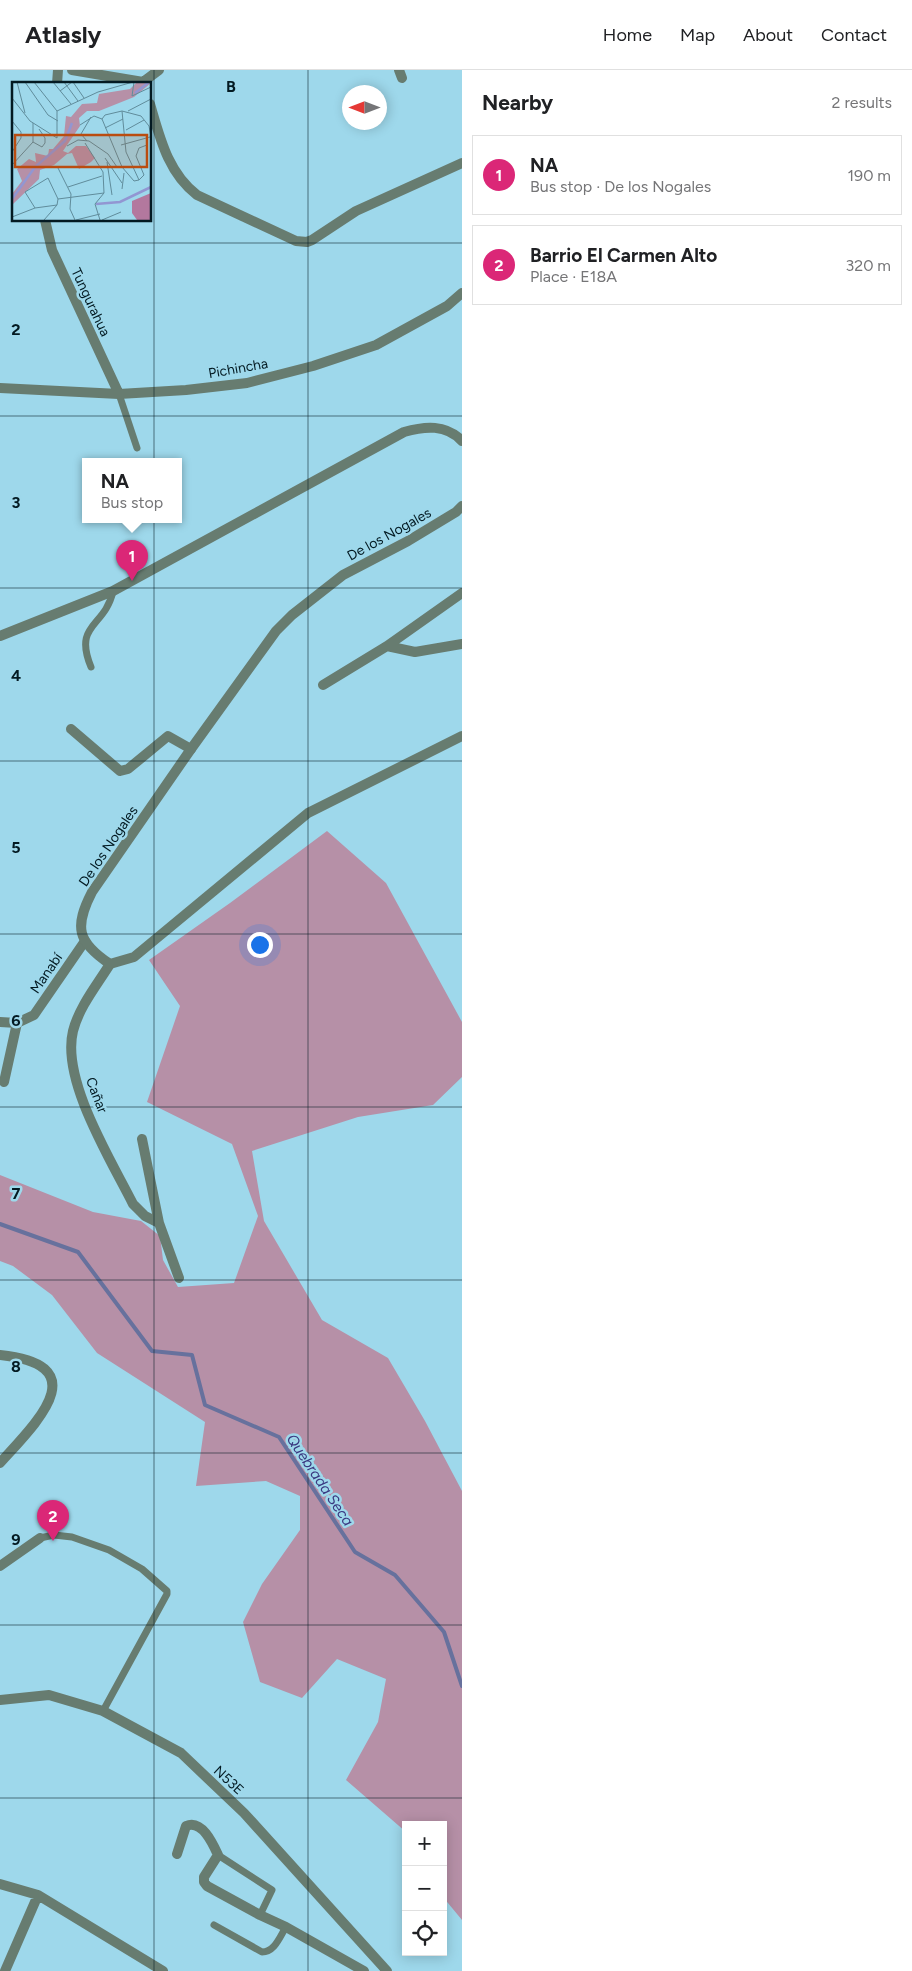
<!DOCTYPE html>
<html lang="en">
<head>
<meta charset="utf-8">
<style>
	:root { --surface:#fff; --page:#f6f6f6; --text:#202124; --muted:#757577; --line:#e0e0e0; --accent:#db2777 }
	body { margin:0; font-family:Figtree,sans-serif; background:var(--page); color:var(--text) }
	.controls { position:absolute; right:15px; bottom:15px; display:grid; overflow:hidden; border-radius:0px; box-shadow:0 2px 12px #0003 }
	.controls button { width:45px; height:45px; display:grid; place-items:center; padding:0; border:0; border-bottom:1px solid var(--line); background:var(--surface); color:var(--text); font:25px sans-serif }
	.compass { position:absolute; left:342px; top:15px; width:45px; height:45px; border-radius:50%; background:var(--surface); box-shadow:0 2px 12px #0003; rotate:270deg }
	.you { position:absolute; left:259px; top:874px; width:18px; height:18px; margin:-12px; border:4px solid #fff; border-radius:50%; background:#1a73e8; box-shadow:0 0 0 8px #1a73e833 }
	.badge { display:grid; place-items:center; width:32px; height:32px; border-radius:50%; background:var(--accent); color:#fff; font-size:16px; font-weight:700 }
	.pin { position:absolute; translate:-50% -41px; filter:drop-shadow(0 1px 2px #0008) }
	.pin::after { content:''; position:absolute; top:26px; width:18px; height:15px; background:inherit; clip-path:polygon(0 0,100% 0,50% 100%) }
	.popup { position:absolute; left:82px; top:388px; width:100px; height:65px; box-sizing:border-box; display:grid; place-content:center; border-radius:0px; background:var(--surface); filter:drop-shadow(0 1px 4px #0005); font-size:16px; white-space:nowrap; color:var(--muted) }
	.popup b { font-size:19px; color:var(--text) }
	.popup::after { content:''; position:absolute; left:50%; top:100%; margin-left:-10px; border:10px solid transparent; border-top-color:var(--surface) }
	.list { margin:0; padding:0; list-style:none }
	h2 { display:flex; justify-content:space-between; align-items:center; height:65px; margin:0; padding:0 20px; font-size:21px }
	h2 small { font-size:16px; font-weight:400; color:var(--muted) }
	.list li { display:grid; grid-template-columns:32px 1fr auto; gap:15px; align-items:center; box-sizing:border-box; height:80px; margin:0 10px 10px; padding:0 10px; border:1px solid var(--line); border-radius:0px }
	.list b { display:block; font-size:19px; white-space:nowrap }
	.list p { margin:0; font-size:16px; white-space:nowrap; color:var(--muted) }
	.list em { font-size:16px; font-style:normal; color:var(--muted) }
	.icon { flex:none; width:28px; height:28px; fill:none; stroke:currentColor; stroke-width:2; stroke-linecap:round; stroke-linejoin:round }
	.map { position:relative; flex:none; width:462px; height:1901px; overflow:hidden }
	header { display:flex; align-items:center; gap:30px; box-sizing:border-box; height:70px; padding:0 25px; background:var(--surface); border-bottom:1px solid var(--line) }
	header strong { font-size:24px }
	nav { display:flex; gap:28px; margin-inline-start:auto; font-size:18px }
	main { display:flex }
	aside { flex:1; background:var(--surface) }
	.map>svg:first-child { display:block }
	.green { fill:#b690a7 }
	.lines { fill:none; stroke-linecap:round; stroke-linejoin:round }
	.stream { stroke:#67719d; stroke-width:4 }
	.service { stroke:#677c70; stroke-width:7 }
	.minor { stroke:#677c70; stroke-width:10 }
	.tertiary { stroke:#677c70; stroke-width:10 }
	.grid { fill:none; stroke:#031a22; stroke-width:1; stroke-opacity:0.55 }
	.labels { text-anchor:middle; stroke-width:5; stroke-linejoin:round; paint-order:stroke }
	.street-label { font-size:14px; fill:#031a22; stroke:#9ed8eb }
	.water-label { font-size:15px; font-style:italic; fill:#3a3880; stroke:#9ed8eb }
	.inset-river { fill:none; stroke:#9296d2; stroke-width:2.5 }
	.inset-road { fill:none; stroke:#608c9b; stroke-width:1 }
	.view { fill:#ba4c10; fill-opacity:0.15; stroke:#ba4c10; stroke-width:2.5 }
	.inset-edge { fill:none; stroke:#031a22; stroke-width:2.5 }
	.grid-label { font-size:16px; text-anchor:middle; font-weight:bold; fill:#031a22; stroke:#9ed8eb; stroke-width:5; stroke-linejoin:round; paint-order:stroke }
</style>
</head>
<body>
<header>
<strong>Atlasly</strong>
<nav><a>Home</a><a>Map</a><a>About</a><a>Contact</a></nav>
</header>
<main>
<div class="map">
<svg width="462" height="1901" viewBox="0 0 462 1901">
	<rect width="100%" height="100%" fill="#9ed8eb"/>
	<path class="green" d="M327 761 386 813 462 952V1007L433 1035 358 1047 252 1081 264 1151 322 1250 388 1288 425 1351 462 1421V1850L443 1827V1755H406V1762L346 1710 378 1652 386 1609 337 1589 302 1628 260 1612 243 1552 262 1514 300 1460V1426L266 1411 196 1416 205 1352 97 1283 52 1225 13 1196 0 1191V1105L93 1142 141 1151 160 1166 163 1190 178 1217 234 1213 258 1146 232 1074 147 1032 180 936 149 890 230 833Z"/>
	<g class="lines">
		<path class="stream" d="M0 1154 78 1182 152 1281 192 1285 205 1335 279 1367 355 1482 395 1505 444 1562 462 1616"/>
		<path class="service" d="M119 324 137 378
			M91 597C73 553 105 558 113 521
			M40 1468 54 1465 72 1467 109 1480 142 1499 167 1521V1524L103 1641
			M218 1785 272 1820 260 1845
			M214 1855 262 1882C275 1882 280 1866 286 1857"/>
		<path class="minor" d="M72 0 143 12 159 0
			M399 0 402 8
			M57 14 58 0
			M150 34C160 68 168 103 197 125L296 171 307 172 312 170 356 141 462 93
			M45 150 52 180 119 324
			M0 318 119 324 186 320 247 313 313 296 376 275 447 236 462 223
			M387 576 415 582 462 574
			M323 615 387 576 462 523
			M71 659 120 701 128 699 168 666 191 679
			M110 894C97 915 79 937 73 961 61 1010 111 1090 133 1134L145 1146 159 1153
			M0 952 17 953 34 945 85 871
			M4 1012 17 953
			M142 1069 159 1153 179 1208
			M0 1285C98 1295 35 1354 0 1393
			M0 1496 40 1468
			M0 1630 49 1625 103 1641 181 1683 244 1743 387 1901
			M177 1784 186 1756C202 1749 213 1774 218 1785L204 1807V1812L207 1816 260 1845 286 1857 364 1901
			M0 1814 38 1825 163 1901
			M5 1901 38 1825"/>
		<path class="tertiary" d="M462 436 456 442 408 471 343 505 292 545 276 561 191 679 92 822C74 857 77 872 110 894L134 887 308 743 462 666
			M0 566 113 521 404 362C425 356 446 354 462 371"/>
	</g>
	<path class="grid" d="M154 0V1901M308 0V1901M0 173H462M0 346H462M0 518H462M0 691H462M0 864H462M0 1037H462M0 1210H462M0 1383H462M0 1555H462M0 1728H462"/>
	<g class="labels">
		<g class="street-label">
			<text transform="translate(91 232) rotate(65)" y="5">Tungurahua</text>
			<text transform="translate(238 298) rotate(-10)" y="5">Pichincha</text>
			<text transform="translate(389 464) rotate(-29)" y="5">De los Nogales</text>
			<text transform="translate(108 776) rotate(-56)" y="5">De los Nogales</text>
			<text transform="translate(46 903) rotate(-56)" y="5">Manabí</text>
			<text transform="translate(97 1025) rotate(69)" y="5">Cañar</text>
			<text transform="translate(229 1710) rotate(43)" y="5">N53E</text>
		</g>
		<g class="water-label">
			<text transform="translate(320 1410) rotate(56)" y="5">Quebrada Seca</text>
		</g>
	</g>
	<g transform="translate(12 12)">
		<rect width="139" height="139" fill="#9ed8eb"/>
		<path d="M125 0 139 1 122 15 87 29H75L67 36 68 44 51 69 56 71 64 64H74L83 76 79 80 67 87 60 71 55 72 42 83 28 88 27 97 0 123V112L10 99 5 87 17 77 24 80 23 71 36 74 37 67H41L52 54 54 34 59 35 70 22 85 21 87 12 118 7Z" fill="#b690a7"/>
		<path d="M139 111V138H125L120 131V119Z" fill="#b3789e"/>
		<path class="inset-river" d="M123 11 137 0M0 117 23 85 53 59 60 41M84 122 108 120 139 105"/>
		<path class="inset-road" d="M5 0 13 31M13 0 36 33 46 39M41 0 59 22M52 0 66 19M61 0 72 16M122 0 120 14 139 5M48 9 60 0M0 16 18 39 45 56V29L22 0M45 29 86 10 121 0M110 29 114 70 127 98M116 29 139 17M0 39 9 50V56M68 43 82 34 90 37M93 46 111 37M114 48 132 38M75 59 69 52 79 35M21 60 30 65 33 61V56L27 47M73 61 91 90 92 111 83 122 88 138M109 63 138 55M55 64 66 58 77 59 96 72 105 85H110L90 37 93 33 110 29 129 34 137 44 139 55M0 70 9 56M93 76 110 101M95 80 100 113M0 83 21 60V41M110 85 122 99 127 98M46 86 59 112 58 127 63 138M127 98 132 93 124 74 127 66 135 63M56 105 90 94M110 107 112 91M46 117 92 111M23 126 13 110 36 96 46 117 45 123 32 138M0 135 23 126 45 123M64 138 88 132M90 138 109 130"/>
		<path class="view" d="M3 53H135V85H3Z"/>
		<rect width="139" height="139" class="inset-edge"/>
	</g>
	<g class="grid-label">
		<text x="231" y="22">B</text>
		<text x="16" y="265">2</text>
		<text x="16" y="438">3</text>
		<text x="16" y="611">4</text>
		<text x="16" y="783">5</text>
		<text x="16" y="956">6</text>
		<text x="16" y="1129">7</text>
		<text x="16" y="1302">8</text>
		<text x="16" y="1475">9</text>
	</g>
</svg>
<div class="controls">
<button>+</button>
<button>−</button>
<button><svg class="icon" aria-label="locate" viewBox="0 0 24 24"><circle cx="12" cy="12" r="6"/><path d="M12 2v4M12 18v4M2 12h4M18 12h4"/></svg></button>
</div>
<svg class="compass" viewBox="-18 -18 36 36"><path d="M0-13l5 13h-10z" fill="#e53935"/><path d="M0 13l5-13h-10z" fill="#757577"/></svg>
<div class="you"></div>
<div class="pin badge" style="left:132px;top:511px">1</div>
<div class="popup"><b>NA</b>Bus stop</div>
<div class="pin badge" style="left:53px;top:1471px">2</div>
</div>
<aside>
<h2>Nearby<small>2 results</small></h2>
<ul class="list">
<li><span class="badge">1</span><div><b>NA</b><p>Bus stop · De los Nogales</p></div><em>190 m</em></li>
<li><span class="badge">2</span><div><b>Barrio El Carmen Alto</b><p>Place · E18A</p></div><em>320 m</em></li>
</ul>
</aside>
</main>
</body>
</html>
